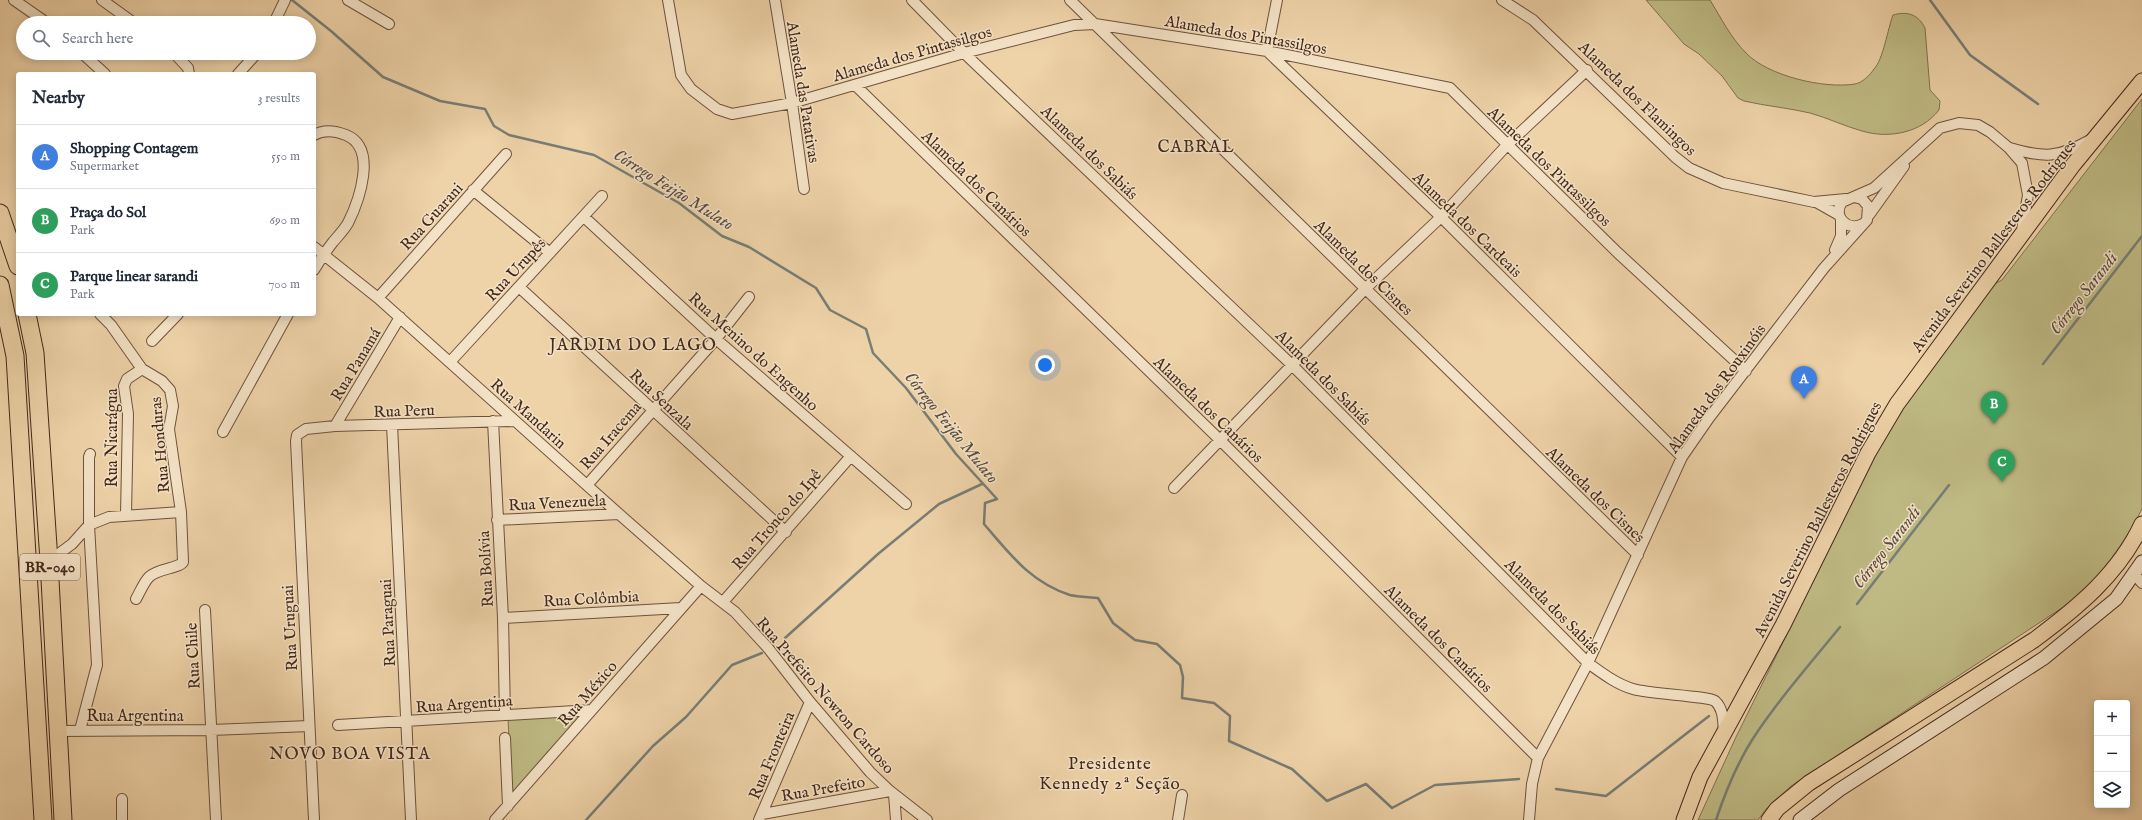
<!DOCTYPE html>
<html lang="en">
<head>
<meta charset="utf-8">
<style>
	:root { --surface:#fff; --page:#f6f6f7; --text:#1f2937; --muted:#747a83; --line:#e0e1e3; --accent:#8f2418 }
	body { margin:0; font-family:"IM FELL English",serif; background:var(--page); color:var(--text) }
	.controls { position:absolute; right:12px; bottom:12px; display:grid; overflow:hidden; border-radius:4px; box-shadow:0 2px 10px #0003 }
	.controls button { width:36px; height:36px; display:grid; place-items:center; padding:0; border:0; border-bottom:1px solid var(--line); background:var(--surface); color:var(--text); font:20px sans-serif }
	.you { position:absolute; left:1045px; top:365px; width:14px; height:14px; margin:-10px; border:3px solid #fff; border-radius:50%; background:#1a73e8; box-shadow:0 0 0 6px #1a73e833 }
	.badge { display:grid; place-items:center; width:26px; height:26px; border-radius:50%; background:var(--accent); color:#fff; font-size:13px; font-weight:700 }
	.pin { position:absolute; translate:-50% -33px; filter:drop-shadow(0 1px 2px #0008) }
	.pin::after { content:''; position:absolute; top:21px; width:14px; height:12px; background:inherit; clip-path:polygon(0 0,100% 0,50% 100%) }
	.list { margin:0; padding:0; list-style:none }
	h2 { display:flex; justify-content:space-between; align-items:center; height:52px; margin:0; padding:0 16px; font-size:17px }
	h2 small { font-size:13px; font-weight:400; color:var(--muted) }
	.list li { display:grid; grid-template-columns:26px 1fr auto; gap:12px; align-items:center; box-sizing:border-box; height:64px; padding:0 16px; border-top:1px solid var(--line) }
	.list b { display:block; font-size:15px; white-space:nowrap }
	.list p { margin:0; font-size:13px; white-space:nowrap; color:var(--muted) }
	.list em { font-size:13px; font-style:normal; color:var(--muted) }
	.icon { flex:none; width:22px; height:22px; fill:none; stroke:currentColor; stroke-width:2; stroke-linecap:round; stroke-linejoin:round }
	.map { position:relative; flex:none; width:2142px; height:820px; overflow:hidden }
	.search { position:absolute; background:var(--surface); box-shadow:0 2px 10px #0003; left:16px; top:16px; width:300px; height:44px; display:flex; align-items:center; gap:10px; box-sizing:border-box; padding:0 14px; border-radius:22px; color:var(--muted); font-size:15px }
	.panel { position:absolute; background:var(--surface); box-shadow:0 2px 10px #0003; left:16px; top:72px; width:300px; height:244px; border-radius:4px }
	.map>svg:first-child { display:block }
	.green { fill:#bfba84; stroke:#817150 }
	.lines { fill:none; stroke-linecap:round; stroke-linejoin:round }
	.stream { stroke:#787d76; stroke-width:2.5 }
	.street-casing { stroke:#6e523e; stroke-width:12 }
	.secondary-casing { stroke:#43281b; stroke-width:15 }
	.primary-casing { stroke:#43281b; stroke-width:17 }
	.highway-casing { stroke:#43281b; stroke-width:19 }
	.street { stroke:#f4e2c6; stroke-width:10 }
	.secondary { stroke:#f4e2c6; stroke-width:13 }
	.primary { stroke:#eed2a8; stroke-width:15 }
	.highway { stroke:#eed2a8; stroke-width:17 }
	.labels { text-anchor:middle; stroke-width:3; stroke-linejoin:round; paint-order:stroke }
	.shield { fill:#f4e2c6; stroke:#78604e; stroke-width:1 }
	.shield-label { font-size:15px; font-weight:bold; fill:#43281b }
	.street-label { font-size:16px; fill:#43281b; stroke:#f4e2c6 }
	.neighbourhood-label { font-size:17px; letter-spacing:1px; fill:#43281b; stroke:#f4e2c6 }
	.water-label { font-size:17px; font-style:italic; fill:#594b41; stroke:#f4e2c6 }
</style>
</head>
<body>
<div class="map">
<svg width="2142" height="820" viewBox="0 0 2142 820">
	<rect width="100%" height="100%" fill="#eed2a8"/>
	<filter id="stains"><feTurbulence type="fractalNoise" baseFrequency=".005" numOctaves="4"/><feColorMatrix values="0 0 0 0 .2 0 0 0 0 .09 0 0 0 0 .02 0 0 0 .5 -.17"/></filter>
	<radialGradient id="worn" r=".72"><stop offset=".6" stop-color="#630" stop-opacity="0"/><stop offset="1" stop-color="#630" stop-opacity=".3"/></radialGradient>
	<path class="green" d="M1646 0H1710C1721 18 1731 38 1746 53 1768 76 1824 89 1855 84 1862 83 1870 75 1874 69 1883 60 1888 28 1893 15 1907 11 1918 14 1925 28L1930 90 1940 101 1939 110C1921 133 1889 139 1862 131 1844 126 1828 118 1810 113 1789 108 1766 106 1744 101L1738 98 1722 76 1699 54 1684 44Z
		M2142 99V509C2122 547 2104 570 2074 600L1791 786 1766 809 1758 820H1698L1736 737 1875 456 1902 409 1994 284 2002 280Z
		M583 716 512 794 508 719Z"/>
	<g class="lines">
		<path class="stream" d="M292 0 331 31 383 77 440 101 485 109 494 126 509 135 594 155 679 203 722 236 749 247 816 288 830 310 866 329 873 353 906 388 956 454 997 499 985 503 984 524C1010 554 1030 582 1070 595 1079 597 1089 597 1098 598L1113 623 1135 640 1157 644 1180 665 1183 677 1182 698 1214 703 1230 716 1229 741 1292 769 1327 801 1366 784 1392 808 1435 785 1519 779
			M1930 0 1970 55 2038 104
			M2043 364 2142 236
			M1857 604 1949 485
			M785 638 878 554 939 504 982 484
			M1556 789 1606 796 1709 716
			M586 820 653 746 686 717 732 665 762 653
			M1716 820C1725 793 1737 764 1752 740 1778 700 1810 664 1840 627"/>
		<defs>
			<path id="street" d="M14 0 47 23
				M102 0 134 23
				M348 0 389 24
				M668 0 681 75 691 89 717 109 732 114 792 103 964 53 1074 25 1095 24 1267 51 1450 88 1618 253 1746 371
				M775 0 792 103 804 189
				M912 0 964 53 1293 366 1588 663C1602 673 1616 684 1633 689 1649 694 1708 696 1715 701 1724 709 1723 722 1724 733
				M1070 0 1638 555
				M1277 0 1267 51 1441 217 1682 457
				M1502 0 1533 20 1675 157 1689 168 1723 183 1814 202 1846 199
				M274 23 285 0
				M82 53 105 74
				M174 53 188 68 189 74
				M238 74 257 53
				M855 85 1219 439 1538 758
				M314 135C324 129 336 131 346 135 378 148 359 201 348 223 344 230 338 236 333 242 326 251 320 260 314 270
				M2010 148C2044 158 2058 158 2090 140
				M473 190 550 253
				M1816 202 1839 215
				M1869 215 1904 166
				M584 217 716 339 906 504
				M1863 224C1848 232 1832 217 1842 202L1874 188 1940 128 1959 123 1978 125 1990 132 2009 148 2022 163 2028 195 2022 230
				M314 247 378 298 619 514 701 586 735 612 768 648 810 702 870 772 890 791 927 820
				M1835 250 1841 236V220
				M519 287 786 532
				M378 298 506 154
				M100 314 111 325 142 369 162 381 170 390 173 406 169 429 181 512 183 562C178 569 158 568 149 577 144 582 140 592 136 599
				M152 341 178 314
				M450 362 602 196
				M493 421 503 618 505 715
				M392 425 411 820
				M335 426 400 317
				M223 432 288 314
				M588 484 716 339 749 297
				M1174 488 1365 289 1441 217 1507 145 1587 70
				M126 515 128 414 124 386 127 379 142 369
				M497 520 619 514
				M49 561 72 544 89 525 109 517 181 512
				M2134 574 2142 583
				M723 602 851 456
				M205 610 216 820
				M503 618 681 608
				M338 725 592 710
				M80 730 97 665 89 525V457L90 454
				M57 731 211 730 309 726
				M505 738 508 806
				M894 794 896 820
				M122 799V820
				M762 814 890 791
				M314 820 296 441 297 435 306 429 335 426 514 421
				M495 820 701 586
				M759 820 810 702
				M1178 820 1182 795
				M1529 820 1532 784 1538 758 1588 663 1682 457 1709 418 1824 268 1867 220 1868 206 1862 199 1854 197"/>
			<path id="secondary" d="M1800 820 1839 790 2044 658 2116 599 2142 562"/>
			<path id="primary" d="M1684 820 1700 777 1783 625 1868 453 1897 404 2073 165 2142 81
				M1769 820 1777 809 1809 783 2034 640C2077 608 2119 574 2142 524"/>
			<path id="highway" d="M0 213 18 266
				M0 285 15 356 43 820
				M27 314 35 353 49 561 63 820"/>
		</defs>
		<use href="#street" class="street-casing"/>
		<use href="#secondary" class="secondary-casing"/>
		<use href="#primary" class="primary-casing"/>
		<use href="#highway" class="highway-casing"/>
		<use href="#street" class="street"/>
		<use href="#secondary" class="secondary"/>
		<use href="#primary" class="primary"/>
		<use href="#highway" class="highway"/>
	</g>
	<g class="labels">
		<rect class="shield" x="20" y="554" width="60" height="26" rx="3"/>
		<g class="shield-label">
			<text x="50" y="572">BR-040</text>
		</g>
		<g class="street-label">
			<text transform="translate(1246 34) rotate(10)" y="6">Alameda dos Pintassilgos</text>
			<text transform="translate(912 53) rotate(-16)" y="6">Alameda dos Pintassilgos</text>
			<text transform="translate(804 92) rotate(81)" y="6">Alameda das Patativas</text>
			<text transform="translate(1638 98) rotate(44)" y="6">Alameda dos Flamingos</text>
			<text transform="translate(1090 152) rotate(44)" y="6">Alameda dos Sabiás</text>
			<text transform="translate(1550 166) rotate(44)" y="6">Alameda dos Pintassilgos</text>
			<text transform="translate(977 183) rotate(44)" y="6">Alameda dos Canários</text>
			<text transform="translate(431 216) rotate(-48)" y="6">Rua Guarani</text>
			<text transform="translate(1468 224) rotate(44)" y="6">Alameda dos Cardeais</text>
			<text transform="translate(1993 245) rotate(-53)" y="6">Avenida Severino Ballesteros Rodrigues</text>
			<text transform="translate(1364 267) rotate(44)" y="6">Alameda dos Cisnes</text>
			<text transform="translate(515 269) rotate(-47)" y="6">Rua Urupês</text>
			<text transform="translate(754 351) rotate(42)" y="6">Rua Menino do Engenho</text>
			<text transform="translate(355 364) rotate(-59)" y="6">Rua Panamá</text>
			<text transform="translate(1324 377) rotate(45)" y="6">Alameda dos Sabiás</text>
			<text transform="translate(1716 388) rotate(-54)" y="6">Alameda dos Rouxinóis</text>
			<text transform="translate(662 399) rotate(43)" y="6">Rua Senzala</text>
			<text transform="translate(1209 409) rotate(44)" y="6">Alameda dos Canários</text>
			<text transform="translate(404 410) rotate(-2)" y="6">Rua Peru</text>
			<text transform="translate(529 413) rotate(42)" y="6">Rua Mandarin</text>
			<text transform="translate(610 435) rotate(-49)" y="6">Rua Iracema</text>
			<text transform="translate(111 438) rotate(-90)" y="6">Rua Nicarágua</text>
			<text transform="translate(159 445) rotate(-95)" y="6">Rua Honduras</text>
			<text transform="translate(1596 494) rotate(44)" y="6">Alameda dos Cisnes</text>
			<text transform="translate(557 502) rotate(-3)" y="6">Rua Venezuela</text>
			<text transform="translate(776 519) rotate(-49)" y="6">Rua Tronco do Ipê</text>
			<text transform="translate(1817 519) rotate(-63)" y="6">Avenida Severino Ballesteros Rodrigues</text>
			<text transform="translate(485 569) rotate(-93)" y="6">Rua Bolívia</text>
			<text transform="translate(591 598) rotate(-3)" y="6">Rua Colômbia</text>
			<text transform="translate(1553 606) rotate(45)" y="6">Alameda dos Sabiás</text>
			<text transform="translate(387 623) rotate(-93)" y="6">Rua Paraguai</text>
			<text transform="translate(289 628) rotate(-93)" y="6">Rua Uruguai</text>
			<text transform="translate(1439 638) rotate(45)" y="6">Alameda dos Canários</text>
			<text transform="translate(192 656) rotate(-93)" y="6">Rua Chile</text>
			<text transform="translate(587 693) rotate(-49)" y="6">Rua México</text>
			<text transform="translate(826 695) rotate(49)" y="6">Rua Prefeito Newton Cardoso</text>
			<text transform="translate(464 703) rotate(-4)" y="6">Rua Argentina</text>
			<text x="135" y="721">Rua Argentina</text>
			<text transform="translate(771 755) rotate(-67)" y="6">Rua Fronteira</text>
			<text transform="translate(823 788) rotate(-10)" y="6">Rua Prefeito</text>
		</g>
		<g class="neighbourhood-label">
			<text x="1196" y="152">CABRAL</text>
			<text x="633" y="350">JARDIM DO LAGO</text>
			<text x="350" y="759">NOVO BOA VISTA</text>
			<text x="1110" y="769">Presidente<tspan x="1110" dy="20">Kennedy 2ª Seção</tspan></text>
		</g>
		<g class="water-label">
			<text transform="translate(674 189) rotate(32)" y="6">Córrego Feijão Mulato</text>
			<text transform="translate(2083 293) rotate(-52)" y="6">Córrego Sarandi</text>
			<text transform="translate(952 427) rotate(51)" y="6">Córrego Feijão Mulato</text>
			<text transform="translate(1886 547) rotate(-52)" y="6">Córrego Sarandi</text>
		</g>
	</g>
	<rect width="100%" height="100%" filter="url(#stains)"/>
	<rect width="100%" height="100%" fill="url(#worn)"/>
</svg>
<div class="controls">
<button>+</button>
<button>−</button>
<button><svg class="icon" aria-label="layers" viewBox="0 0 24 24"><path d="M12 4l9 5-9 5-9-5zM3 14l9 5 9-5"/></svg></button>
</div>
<div class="you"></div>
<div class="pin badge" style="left:1804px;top:399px;background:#3f7fe0">A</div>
<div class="pin badge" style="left:1994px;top:424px;background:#2e9e5b">B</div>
<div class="pin badge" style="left:2002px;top:482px;background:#2e9e5b">C</div>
<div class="search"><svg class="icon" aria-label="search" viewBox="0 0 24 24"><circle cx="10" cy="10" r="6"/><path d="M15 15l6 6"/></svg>Search here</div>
<section class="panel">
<h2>Nearby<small>3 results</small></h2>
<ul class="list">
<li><span class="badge" style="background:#3f7fe0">A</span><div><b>Shopping Contagem</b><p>Supermarket</p></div><em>550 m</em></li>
<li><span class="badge" style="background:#2e9e5b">B</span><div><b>Praça do Sol</b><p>Park</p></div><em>690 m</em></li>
<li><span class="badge" style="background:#2e9e5b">C</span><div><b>Parque linear sarandi</b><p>Park</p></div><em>700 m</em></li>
</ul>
</section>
</div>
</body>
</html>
